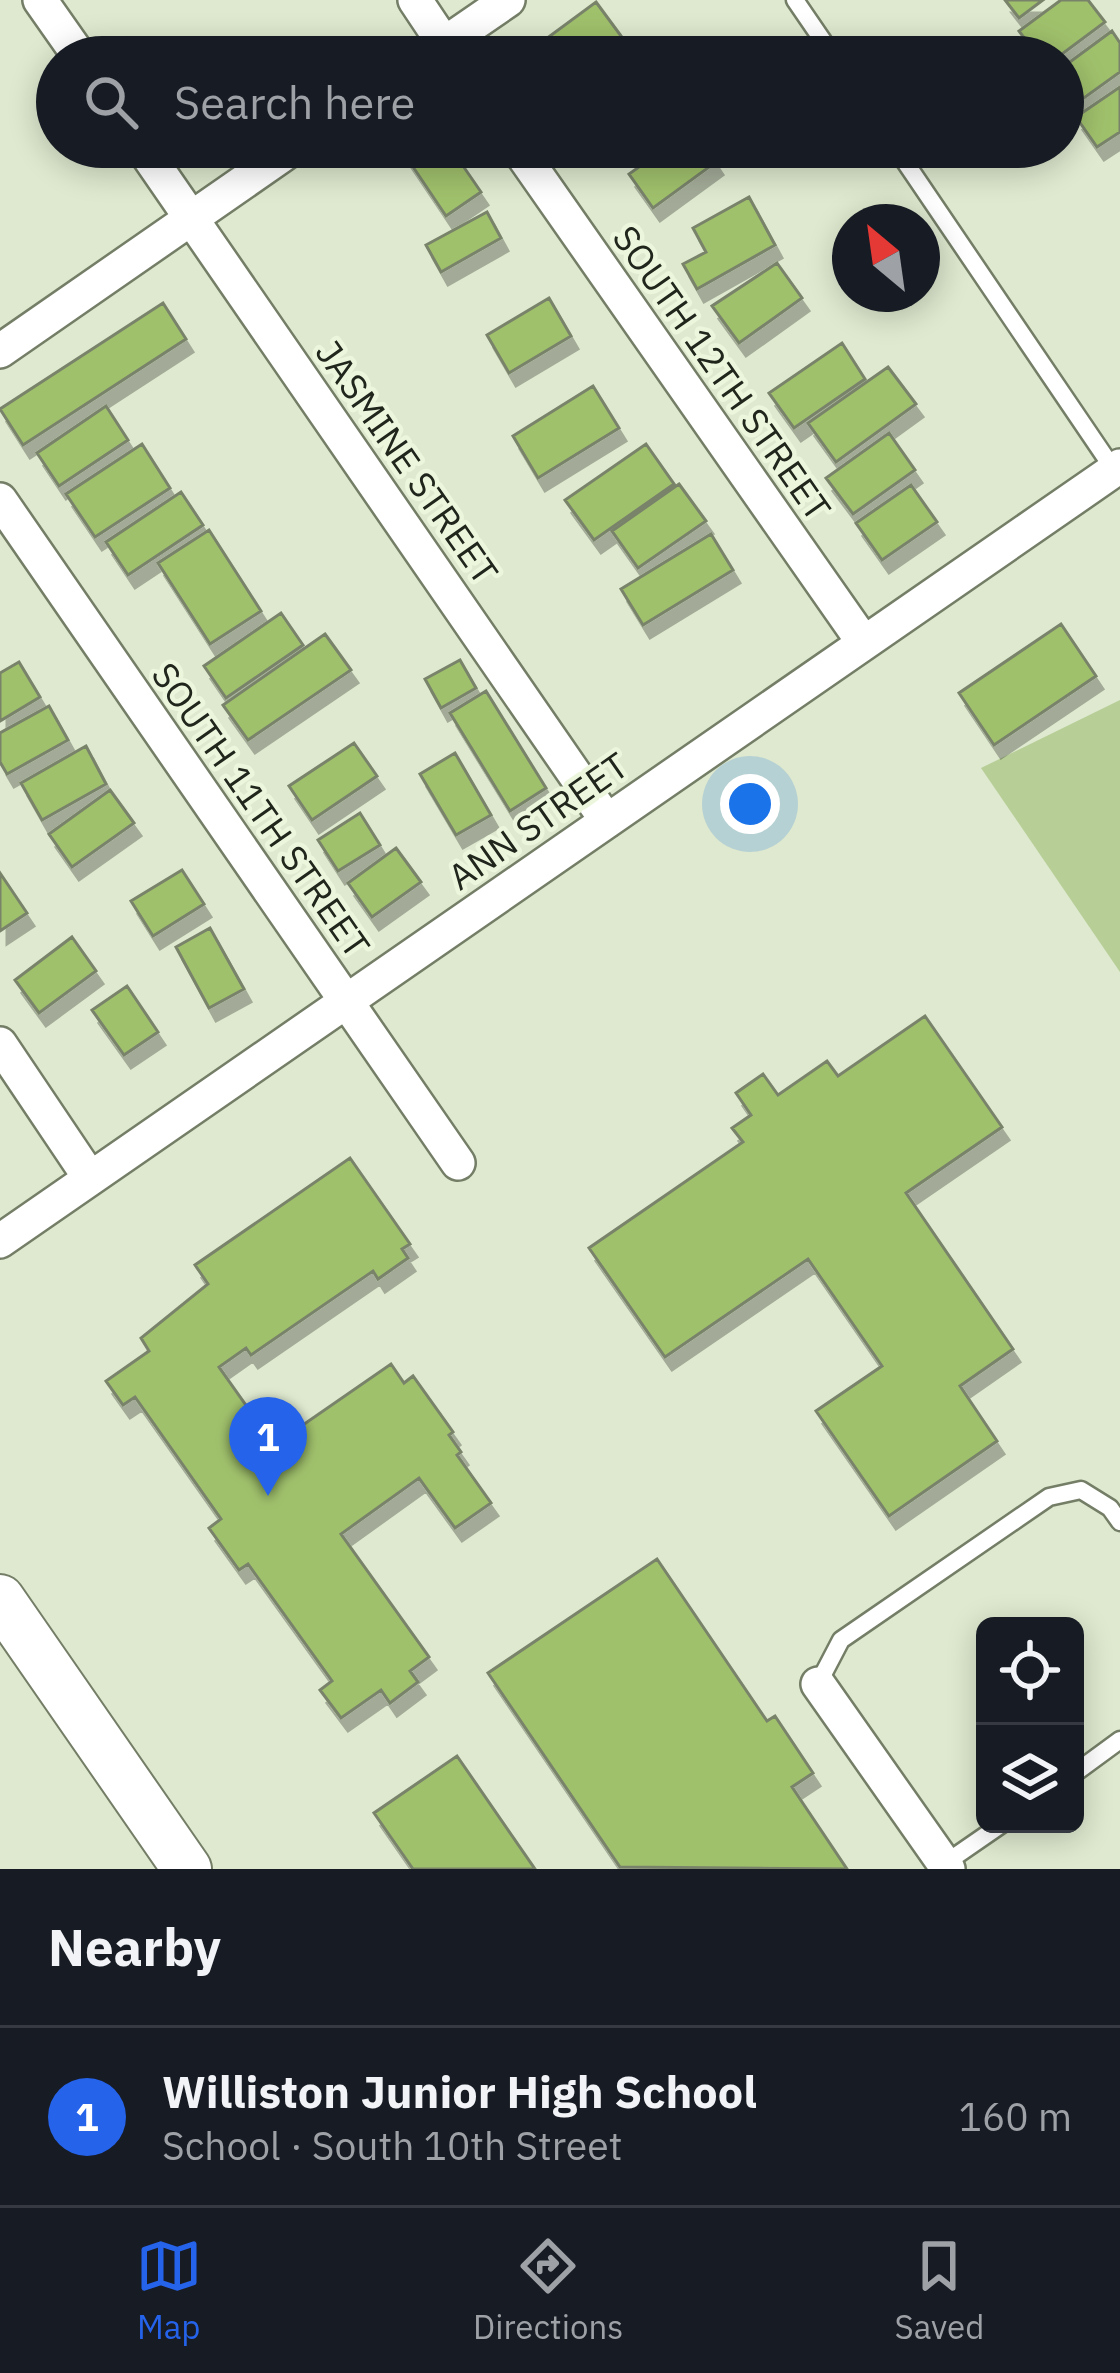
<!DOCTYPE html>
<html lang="en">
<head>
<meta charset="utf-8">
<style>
	:root { --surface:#171b24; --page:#20242c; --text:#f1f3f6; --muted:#9ea1a6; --line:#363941; --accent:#2563eb }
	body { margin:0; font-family:"IBM Plex Sans",sans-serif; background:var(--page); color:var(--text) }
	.controls { position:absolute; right:36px; bottom:36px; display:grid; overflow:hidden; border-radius:18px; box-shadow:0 6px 30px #0003 }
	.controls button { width:108px; height:108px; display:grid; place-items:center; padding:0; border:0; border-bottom:3px solid var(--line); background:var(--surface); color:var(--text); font:60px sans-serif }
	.compass { position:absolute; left:832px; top:204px; width:108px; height:108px; border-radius:50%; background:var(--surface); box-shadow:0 6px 30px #0003; rotate:331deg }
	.you { position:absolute; left:750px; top:804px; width:42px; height:42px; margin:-30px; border:9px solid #fff; border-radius:50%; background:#1a73e8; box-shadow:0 0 0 18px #1a73e833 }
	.badge { display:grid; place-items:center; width:78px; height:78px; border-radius:50%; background:var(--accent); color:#fff; font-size:39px; font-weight:700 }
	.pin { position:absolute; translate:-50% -99px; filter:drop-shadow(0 3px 6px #0008) }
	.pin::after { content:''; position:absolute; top:63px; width:42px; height:36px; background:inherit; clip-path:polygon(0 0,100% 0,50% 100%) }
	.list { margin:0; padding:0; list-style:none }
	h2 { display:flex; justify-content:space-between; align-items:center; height:156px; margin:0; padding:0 48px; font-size:51px }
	h2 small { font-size:39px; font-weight:400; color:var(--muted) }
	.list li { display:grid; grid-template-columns:78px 1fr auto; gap:36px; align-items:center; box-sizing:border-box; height:180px; padding:0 48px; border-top:3px solid var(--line) }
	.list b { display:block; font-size:45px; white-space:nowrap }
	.list p { margin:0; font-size:39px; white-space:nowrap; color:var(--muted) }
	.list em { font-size:39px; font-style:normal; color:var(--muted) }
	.icon { flex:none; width:66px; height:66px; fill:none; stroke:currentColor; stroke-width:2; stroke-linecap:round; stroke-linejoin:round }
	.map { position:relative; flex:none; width:1120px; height:1869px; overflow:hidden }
	.search { position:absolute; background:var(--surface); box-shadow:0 6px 30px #0003; left:36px; right:36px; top:36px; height:132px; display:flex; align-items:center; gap:30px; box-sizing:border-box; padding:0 42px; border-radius:66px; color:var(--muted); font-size:45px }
	.sheet { height:336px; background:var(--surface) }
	nav { display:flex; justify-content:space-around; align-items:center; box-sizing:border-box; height:168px; border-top:3px solid var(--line); background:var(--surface); font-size:33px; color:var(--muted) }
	nav a { display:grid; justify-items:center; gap:6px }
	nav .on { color:var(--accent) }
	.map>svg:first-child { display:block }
	.green { fill:#b7ce97 }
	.building { fill:#a0c16c; stroke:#79836b; stroke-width:3; filter:url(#shadow) }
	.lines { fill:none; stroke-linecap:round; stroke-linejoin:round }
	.lane-casing { stroke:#747e67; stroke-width:21 }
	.street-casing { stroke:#747e67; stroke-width:38 }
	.secondary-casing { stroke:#747e67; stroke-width:52 }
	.lane { stroke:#fff; stroke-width:16 }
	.street { stroke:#fff; stroke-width:33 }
	.secondary { stroke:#fff; stroke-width:48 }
	.labels { text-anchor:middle; stroke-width:9; stroke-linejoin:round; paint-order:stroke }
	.street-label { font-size:36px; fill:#21261c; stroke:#ebf6dc }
</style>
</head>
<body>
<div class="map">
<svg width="1120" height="1869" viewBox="0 0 1120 1869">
	<defs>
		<filter id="shadow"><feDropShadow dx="7" dy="13" stdDeviation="0" flood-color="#0004"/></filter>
	</defs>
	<rect width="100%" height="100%" fill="#dee9cf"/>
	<path class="green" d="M1120 700V972L981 768Z"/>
	<path class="building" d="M1005 0H1043L1019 18Z
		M1061 0H1088L1105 22 1058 57H1038L1019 31Z
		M596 2 624 40 600 57H543L535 47Z
		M1112 31 1120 43V72L1070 108 1063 98V67Z
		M1120 87V132L1097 147 1076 117Z
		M450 147 481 192 446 216 401 149Z
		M667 147H706L716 162 653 208 629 174Z
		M749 197 775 245 697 289 683 264 706 252 693 228Z
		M487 212 501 238 441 272 426 245Z
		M777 263 802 298 739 343 712 306Z
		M549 298 571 336 509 373 487 335Z
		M163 303 186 339 23 445 0 409Z
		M842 343 865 379 794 428 769 393Z
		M888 367 916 404 836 462 808 423Z
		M593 386 619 428 538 478 513 436Z
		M106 406 128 440 59 486 37 453Z
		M889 433 915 470 853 514 826 478Z
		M142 444 170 488 95 537 66 494Z
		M646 444 674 484 594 540 565 500Z
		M679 484 706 521 638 568 612 531Z
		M911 485 937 522 882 560 856 523Z
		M181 492 203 525 128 575 106 542Z
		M209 530 261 611 210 644 158 563Z
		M711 534 733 570 643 625 621 589Z
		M281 613 303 645 226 698 204 666Z
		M1061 624 1096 676 994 745 959 693Z
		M325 634 351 670 248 740 223 705Z
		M460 660 476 688 441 708 425 679Z
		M19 662 40 697 0 721V673Z
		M486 691 546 788 510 811 450 713Z
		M49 706 68 740 7 774 0 762V733Z
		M354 743 377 776 312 820 289 786Z
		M86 746 106 784 42 820 21 783Z
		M455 753 491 815 456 835 420 774Z
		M110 790 134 823 72 867 49 834Z
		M360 813 380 845 338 871 318 840Z
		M396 848 421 882 372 917 348 883Z
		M182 870 204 904 153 936 131 901Z
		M0 873 27 913 0 931Z
		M210 928 244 989 209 1008 176 947Z
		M72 937 96 971 39 1013 15 980Z
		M127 986 158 1032 124 1055 92 1010Z
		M925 1016 1002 1127 906 1193 1013 1349 960 1386 997 1441 889 1516 816 1411 882 1366 808 1259 665 1357 589 1248 743 1142 732 1128 751 1115 736 1093 763 1074 778 1095 827 1061 838 1076Z
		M350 1158 410 1244 402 1249 408 1258 378 1279 373 1271 251 1355 246 1348 219 1367 274 1445 391 1364 404 1383 413 1376 453 1432 449 1435 461 1452 457 1455 491 1503 455 1528 419 1478 341 1534 429 1657 410 1671 418 1682 390 1703 381 1690 341 1718 320 1690 332 1681 248 1564 239 1570 209 1528 221 1519 135 1397 123 1405 106 1381 149 1351 141 1338 208 1284 195 1265Z
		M657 1559 767 1721 775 1716 813 1773 792 1787 847 1869 620 1867 488 1673Z
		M457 1756 535 1869H413L374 1813Z"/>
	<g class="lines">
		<defs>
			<path id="lane" d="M795 0 834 57
				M895 147 1114 470
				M818 1684 841 1640 1049 1497 1081 1490 1110 1508 1120 1522
				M1075 1773 1120 1740
				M944 1864 1002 1824"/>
			<path id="street" d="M40 0 80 57
				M415 0 453 57
				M425 57 508 0
				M142 147 607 821
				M517 147 864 643
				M0 351 294 147
				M0 500 458 1163
				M0 1044 90 1178
				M0 1241 1120 466
				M818 1684 948 1869"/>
			<path id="secondary" d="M0 1599 187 1869"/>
		</defs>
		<use href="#lane" class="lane-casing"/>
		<use href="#street" class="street-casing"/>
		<use href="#secondary" class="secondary-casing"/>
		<use href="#lane" class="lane"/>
		<use href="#street" class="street"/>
		<use href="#secondary" class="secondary"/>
	</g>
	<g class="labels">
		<g class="street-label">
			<text transform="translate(722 373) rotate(55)" y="13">SOUTH 12TH STREET</text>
			<text transform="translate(407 462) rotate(55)" y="13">JASMINE STREET</text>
			<text transform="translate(261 810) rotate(55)" y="13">SOUTH 11TH STREET</text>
			<text transform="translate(538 821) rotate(-35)" y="13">ANN STREET</text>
		</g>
	</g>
</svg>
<div class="controls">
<button><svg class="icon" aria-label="locate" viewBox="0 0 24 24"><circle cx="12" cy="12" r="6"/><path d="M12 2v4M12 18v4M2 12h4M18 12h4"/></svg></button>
<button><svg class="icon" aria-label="layers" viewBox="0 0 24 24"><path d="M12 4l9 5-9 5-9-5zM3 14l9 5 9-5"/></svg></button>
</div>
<svg class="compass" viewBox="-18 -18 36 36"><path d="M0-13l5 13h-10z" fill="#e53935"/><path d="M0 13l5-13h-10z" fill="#9ea1a6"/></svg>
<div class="you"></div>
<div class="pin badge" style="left:268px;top:1496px">1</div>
<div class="search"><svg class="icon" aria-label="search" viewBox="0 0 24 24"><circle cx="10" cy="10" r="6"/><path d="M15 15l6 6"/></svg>Search here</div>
</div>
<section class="sheet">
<h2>Nearby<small></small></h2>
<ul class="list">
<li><span class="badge">1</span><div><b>Williston Junior High School</b><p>School · South 10th Street</p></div><em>160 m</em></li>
</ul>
</section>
<nav>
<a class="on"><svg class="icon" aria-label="map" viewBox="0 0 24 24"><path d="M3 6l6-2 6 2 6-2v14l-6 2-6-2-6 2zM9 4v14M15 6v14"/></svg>Map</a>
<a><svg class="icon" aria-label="directions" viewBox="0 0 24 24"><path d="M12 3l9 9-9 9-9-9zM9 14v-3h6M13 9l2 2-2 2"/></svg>Directions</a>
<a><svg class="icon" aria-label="saved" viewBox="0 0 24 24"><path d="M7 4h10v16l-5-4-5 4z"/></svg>Saved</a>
</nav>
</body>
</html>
